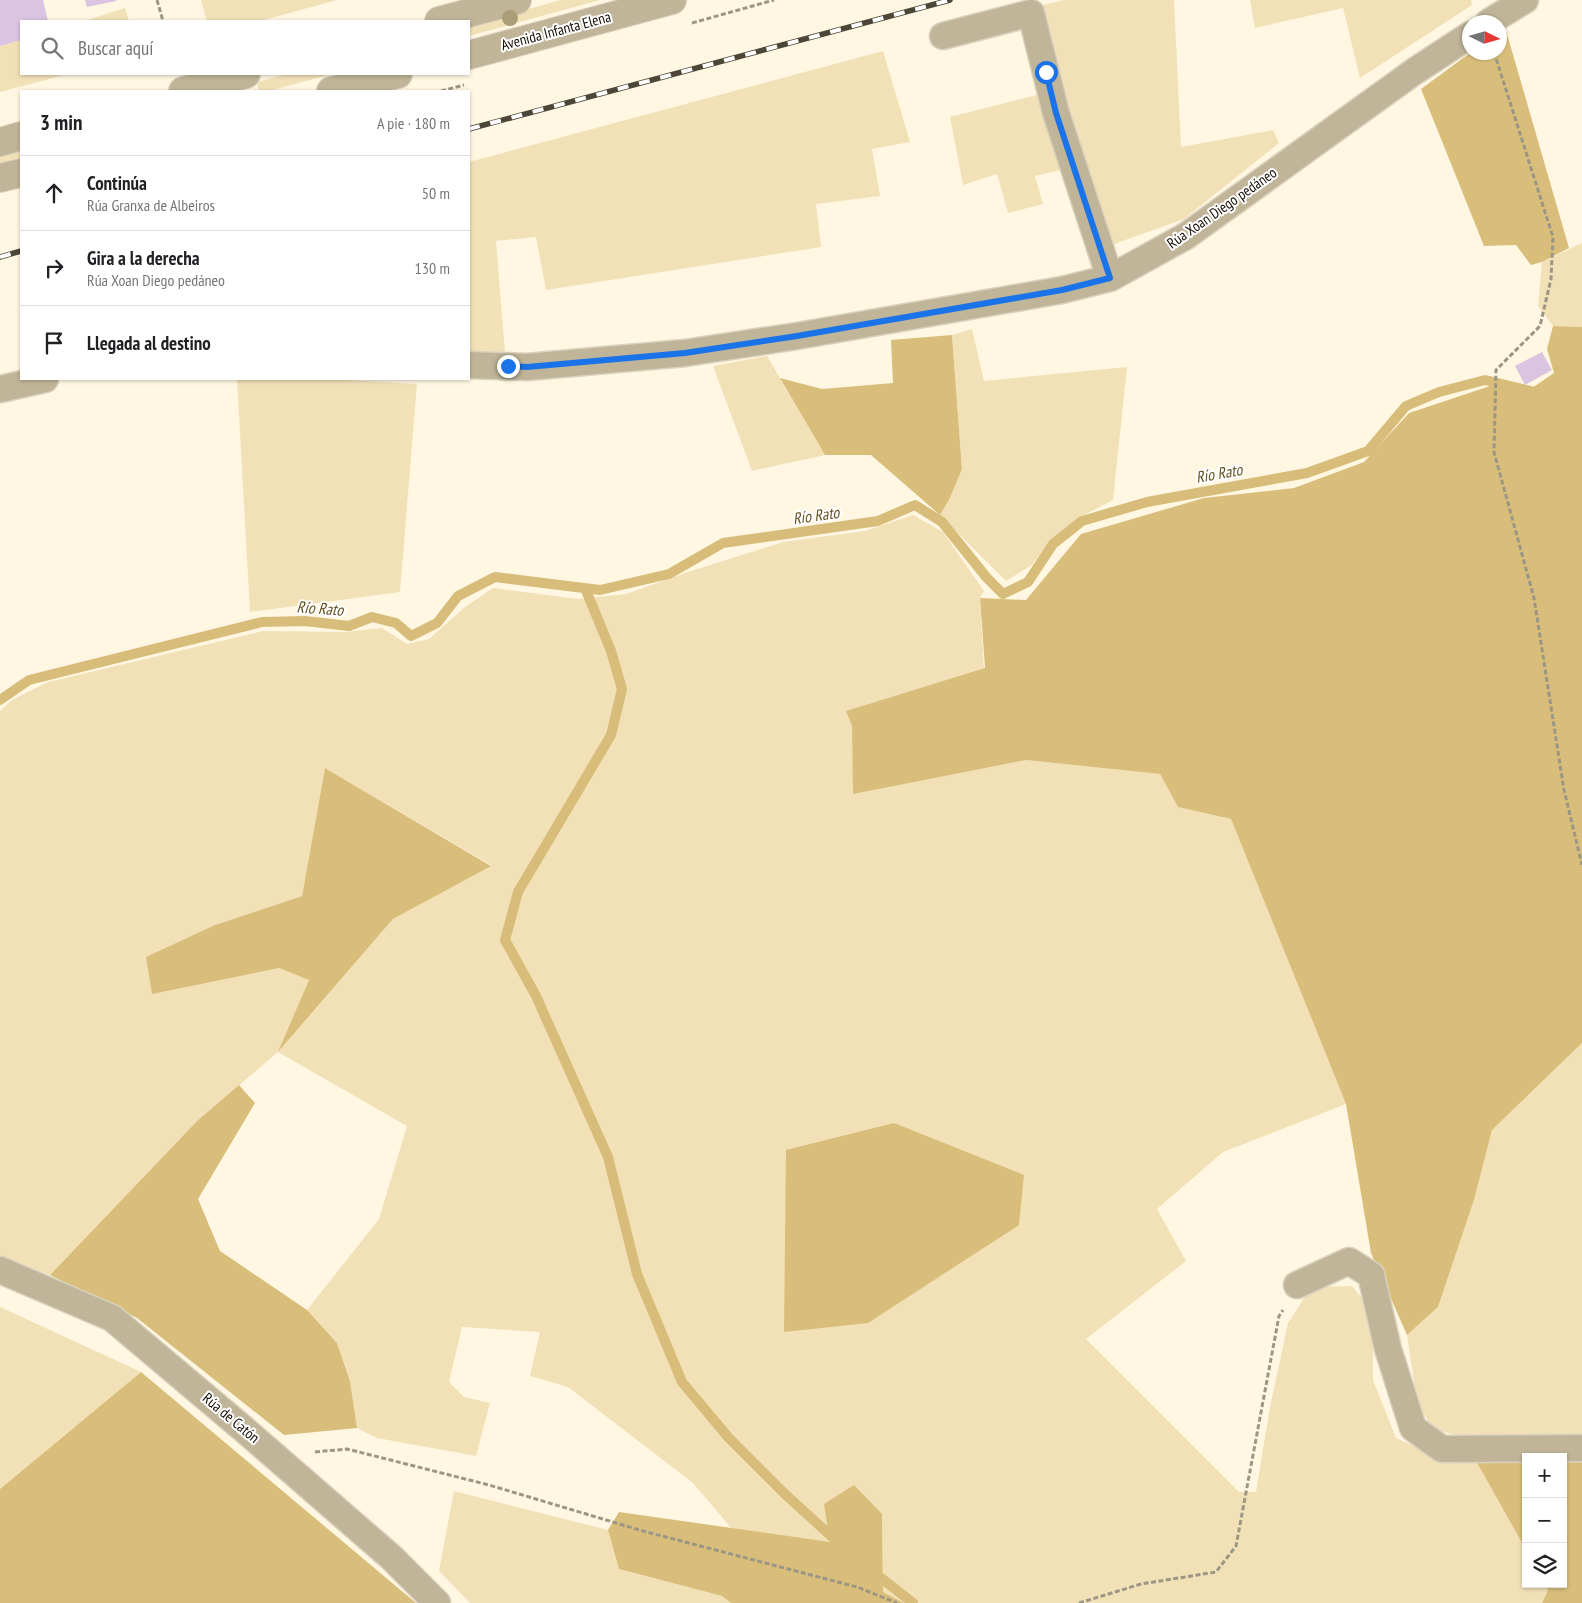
<!DOCTYPE html>
<html lang="es">
<head>
<meta charset="utf-8">
<style>
	:root { --surface:#fff; --page:#f6f6f6; --text:#202124; --muted:#757577; --line:#e0e0e0 }
	body { margin:0; font-family:"PT Sans Narrow",sans-serif; background:var(--page); color:var(--text) }
	.controls { position:absolute; right:15px; bottom:15px; display:grid; overflow:hidden; border-radius:0px; box-shadow:0 1px 4px #0004 }
	.controls button { width:45px; height:45px; display:grid; place-items:center; padding:0; border:0; border-bottom:1px solid var(--line); background:var(--surface); color:var(--text); font:25px sans-serif }
	.compass { position:absolute; left:1462px; top:15px; width:45px; height:45px; border-radius:50%; background:var(--surface); box-shadow:0 1px 4px #0004; rotate:95deg }
	.stop { position:absolute; width:15px; height:15px; margin:-11px; border:4px solid #1a73e8; border-radius:50%; background:#fff }
	.stop.end { background:#1a73e8; border-color:#fff; box-shadow:0 1px 5px #0008 }
	.list { margin:0; padding:0; list-style:none }
	h2 { display:flex; justify-content:space-between; align-items:center; height:65px; margin:0; padding:0 20px; font-size:21px }
	h2 small { font-size:16px; font-weight:400; color:var(--muted) }
	.list li { display:grid; grid-template-columns:32px 1fr auto; gap:15px; align-items:center; box-sizing:border-box; height:75px; padding:0 20px; border-top:1px solid var(--line) }
	.list b { display:block; font-size:19px; white-space:nowrap }
	.list p { margin:0; font-size:16px; white-space:nowrap; color:var(--muted) }
	.list em { font-size:16px; font-style:normal; color:var(--muted) }
	.icon { flex:none; width:28px; height:28px; fill:none; stroke:currentColor; stroke-width:2; stroke-linecap:round; stroke-linejoin:round }
	.map { position:relative; flex:none; width:1582px; height:1603px; overflow:hidden }
	.search { position:absolute; background:var(--surface); box-shadow:0 1px 4px #0004; left:20px; top:20px; width:450px; height:55px; display:flex; align-items:center; gap:12px; box-sizing:border-box; padding:0 18px; border-radius:0px; color:var(--muted); font-size:19px }
	.panel { position:absolute; background:var(--surface); box-shadow:0 1px 4px #0004; left:20px; top:90px; width:450px; height:290px; border-radius:0px }
	.map>svg:first-child { display:block }
	.green { fill:#f2e1b7; fill-rule:evenodd }
	.forest { fill:#d9be7b }
	.lines { fill:none; stroke-linecap:round; stroke-linejoin:round }
	.stream { stroke:#d7bd79; stroke-width:10 }
	.building { fill:#dbc4e1 }
	.minor-casing { stroke:#d9d2be; stroke-width:29 }
	.tertiary-casing { stroke:#d9d2be; stroke-width:30 }
	.path { stroke:#9c9685; stroke-width:3; stroke-dasharray:5 2.5; stroke-linecap:butt }
	.minor { stroke:#c0b598; stroke-width:26 }
	.tertiary { stroke:#c0b598; stroke-width:28 }
	.rail-casing { stroke:#4c4639; stroke-width:5.5 }
	.rail { stroke:#fff; stroke-width:4; stroke-dasharray:11; stroke-linecap:butt }
	.tree { fill:#ab9d77 }
	.route { stroke:#1a73e8; stroke-width:6 }
	.labels { text-anchor:middle; stroke-width:4; stroke-linejoin:round; paint-order:stroke }
	.street-label { font-size:15px; fill:#120d03; stroke:#fff }
	.water-label { font-size:16px; font-style:italic; fill:#65521f; stroke:#fff }
</style>
</head>
<body>
<div class="map">
<svg width="1582" height="1603" viewBox="0 0 1582 1603">
	<rect width="100%" height="100%" fill="#fff7e2"/>
	<path class="green" d="M201 0H337L260 21H207Z
		M561 0H600L469 36V25Z
		M1064 0H1174L1181 147 1273 130 1279 143 1184 219 1103 248 1039 6Z
		M1250 0H1471L1472 5 1360 78 1343 8 1255 28Z
		M125 8 129 21H84Z
		M21 40V74H68L0 92V46Z
		M883 51 910 142 872 149 880 196 816 204 821 247 546 290 536 237 496 241 505 352 469 351V162Z
		M287 74H332L269 91H259L257 82Z
		M1045 93 1068 168 1035 176 1043 204 1008 213 997 174 963 185 950 117Z
		M21 148V158L0 164V154Z
		M1582 243V327L1553 326 1538 306 1542 262Z
		M972 329 984 381 1127 367 1113 500 1080 517 1051 539 1032 565 1006 581 940 515 949 500 962 468 952 335Z
		M767 356 825 455 752 471 713 366Z
		M237 379H330L417 384 400 592 250 612Z
		M913 515 943 532 984 591 980 598 984 669 847 711 852 726 854 793 1026 760 1160 774 1178 807 1231 819 1346 1104 1223 1152 1157 1209 1186 1261 1086 1339 1239 1492H1256L1270 1407 1288 1323 1311 1287 1352 1286 1367 1304 1373 1334V1380L1396 1438 1440 1458 1476 1461 1526 1550V1584H1545L1548 1590 1542 1603H904L883 1592 882 1514 831 1543 731 1528 693 1483 568 1387 530 1376 540 1332 462 1327 449 1382 464 1397 490 1403 476 1456 377 1438 357 1428 350 1381 337 1343 307 1310 379 1219 407 1126 278 1052 197 1121 50 1275 0 1256V711L12 700 48 682 263 631 345 632 382 628 407 644 429 639 465 607 493 588 578 599 626 594 688 572 783 542 865 531ZM325 768 491 865 393 919 280 1050 309 980 279 968 215 925 302 896Z
		M1582 1043V1436L1456 1435 1433 1429 1417 1402 1407 1335 1438 1307 1474 1200 1492 1130Z
		M0 1307 141 1372 0 1489Z
		M454 1491 608 1530 619 1569 722 1596 731 1603H470L439 1571Z"/>
	<path class="forest" d="M1505 27 1569 248 1542 262 1531 265 1516 245 1484 246 1421 89 1470 53 1500 52V31Z
		M1553 326 1582 327V1043L1492 1130 1474 1200 1438 1307 1407 1335 1371 1253 1346 1104 1231 819 1178 807 1160 774 1026 760 853 794 852 726 846 711 985 668 980 598 1026 600 1081 534 1204 498 1294 488 1364 462 1409 413 1499 383 1529 390 1554 373 1547 349Z
		M952 335 962 469 949 500 940 515 871 455H825L780 378 822 389 893 383 891 340Z
		M325 768 491 866 393 919 278 1052 309 980 279 968 152 994 146 957 215 925 302 896Z
		M239 1085 255 1103 198 1199 220 1251 307 1310 337 1343 350 1381 357 1428 284 1435 137 1318 50 1275 197 1121Z
		M894 1123 1024 1175 1019 1225 868 1323 784 1332 786 1150Z
		M141 1372 416 1603H0V1489Z
		M1476 1461 1526 1462V1550Z
		M1563 1462H1582V1603H1542L1548 1590 1545 1584H1563Z
		M854 1485 882 1514 883 1592 904 1603H731L722 1596 619 1569 608 1530 619 1512 830 1542 824 1504Z"/>
	<g class="lines">
		<path class="stream" d="M585 588 611 651 622 689 611 735 518 892 505 940 536 996 608 1157 637 1274 682 1382 728 1437 786 1495 853 1556 913 1603
			M0 700 29 680 262 622 305 621 349 626 372 617 396 623 411 636 437 623 458 596 495 577 600 590 669 574 723 543 878 521 915 505 942 522 987 578 1003 594 1028 582 1053 544 1082 521 1147 502 1307 473 1368 451 1406 406 1439 392 1485 380 1559 398 1582 396"/>
	</g>
	<path class="building" d="M0 0H43L48 21H21V40L0 46Z
		M85 0H116V1L87 7Z
		M1542 352 1552 370 1525 385 1515 366Z"/>
	<g class="lines">
		<defs>
			<path id="minor" d="M1489 22 1525 0
				M943 36 1031 13 1056 113 1110 278
				M469 365 527 367 685 353 797 336 1062 290 1110 278 1186 236 1415 71 1470 35
				M0 389 45 379
				M0 1270 112 1318 247 1432 392 1558 437 1603
				M1297 1285 1349 1261 1371 1275 1388 1349 1413 1428 1442 1449 1582 1448"/>
			<path id="tertiary" d="M439 21 517 0
				M469 55 672 0
				M183 91 246 74
				M331 91 398 74
				M0 142 21 136
				M0 178 21 173"/>
		</defs>
		<use href="#minor" class="minor-casing"/>
		<use href="#tertiary" class="tertiary-casing"/>
		<path class="path" d="M157 0 163 21
			M692 23 774 0
			M1494 52 1553 237 1551 279 1540 326 1496 370 1494 452 1534 598 1564 790 1582 865
			M441 91 464 85
			M315 1452 347 1449 489 1485 643 1531 857 1587 897 1603
			M1079 1603 1141 1584 1216 1572 1236 1546 1279 1316 1283 1310"/>
		<use href="#minor" class="minor"/>
		<use href="#tertiary" class="tertiary"/>
		<defs>
			<path id="rail" d="M469 129 950 0
				M0 257 21 251"/>
		</defs>
		<use href="#rail" class="rail-casing"/>
		<use href="#rail" class="rail"/>
	</g>
	<circle class="tree" cx="510" cy="18" r="8"/>
	<g class="lines">
		<path class="route" d="M508 366 527 367 685 353 797 336 1062 290 1110 278 1056 113 1046 72"/>
	</g>
	<g class="labels">
		<g class="street-label">
			<text transform="translate(556 31) rotate(-15)" y="5">Avenida Infanta Elena</text>
			<text transform="translate(1222 208) rotate(-35)" y="5">Rúa Xoan Diego pedáneo</text>
			<text transform="translate(231 1418) rotate(40)" y="5">Rúa de Catón</text>
		</g>
		<g class="water-label">
			<text transform="translate(1219 473) rotate(-10)" y="6">Río Rato</text>
			<text transform="translate(816 515) rotate(-8)" y="6">Río Rato</text>
			<text transform="translate(320 608) rotate(4)" y="6">Río Rato</text>
		</g>
	</g>
</svg>
<div class="controls">
<button>+</button>
<button>−</button>
<button><svg class="icon" aria-label="layers" viewBox="0 0 24 24"><path d="M12 4l9 5-9 5-9-5zM3 14l9 5 9-5"/></svg></button>
</div>
<svg class="compass" viewBox="-18 -18 36 36"><path d="M0-13l5 13h-10z" fill="#e53935"/><path d="M0 13l5-13h-10z" fill="#757577"/></svg>
<div class="stop" style="left:1046px;top:72px"></div>
<div class="stop end" style="left:508px;top:366px"></div>
<div class="search"><svg class="icon" aria-label="search" viewBox="0 0 24 24"><circle cx="10" cy="10" r="6"/><path d="M15 15l6 6"/></svg>Buscar aquí</div>
<section class="panel">
<h2>3 min<small>A pie · 180 m</small></h2>
<ul class="list">
<li><svg class="icon" aria-label="ahead" viewBox="0 0 24 24"><path d="M12 20V5M6 11l6-6 6 6"/></svg><div><b>Continúa</b><p>Rúa Granxa de Albeiros</p></div><em>50 m</em></li>
<li><svg class="icon" aria-label="right" viewBox="0 0 24 24"><path d="M7 20v-9h11M14 6l5 5-5 5"/></svg><div><b>Gira a la derecha</b><p>Rúa Xoan Diego pedáneo</p></div><em>130 m</em></li>
<li><svg class="icon" aria-label="arrive" viewBox="0 0 24 24"><path d="M6 21V4h12l-3 4 3 4H6"/></svg><div><b>Llegada al destino</b></div></li>
</ul>
</section>
</div>
</body>
</html>
